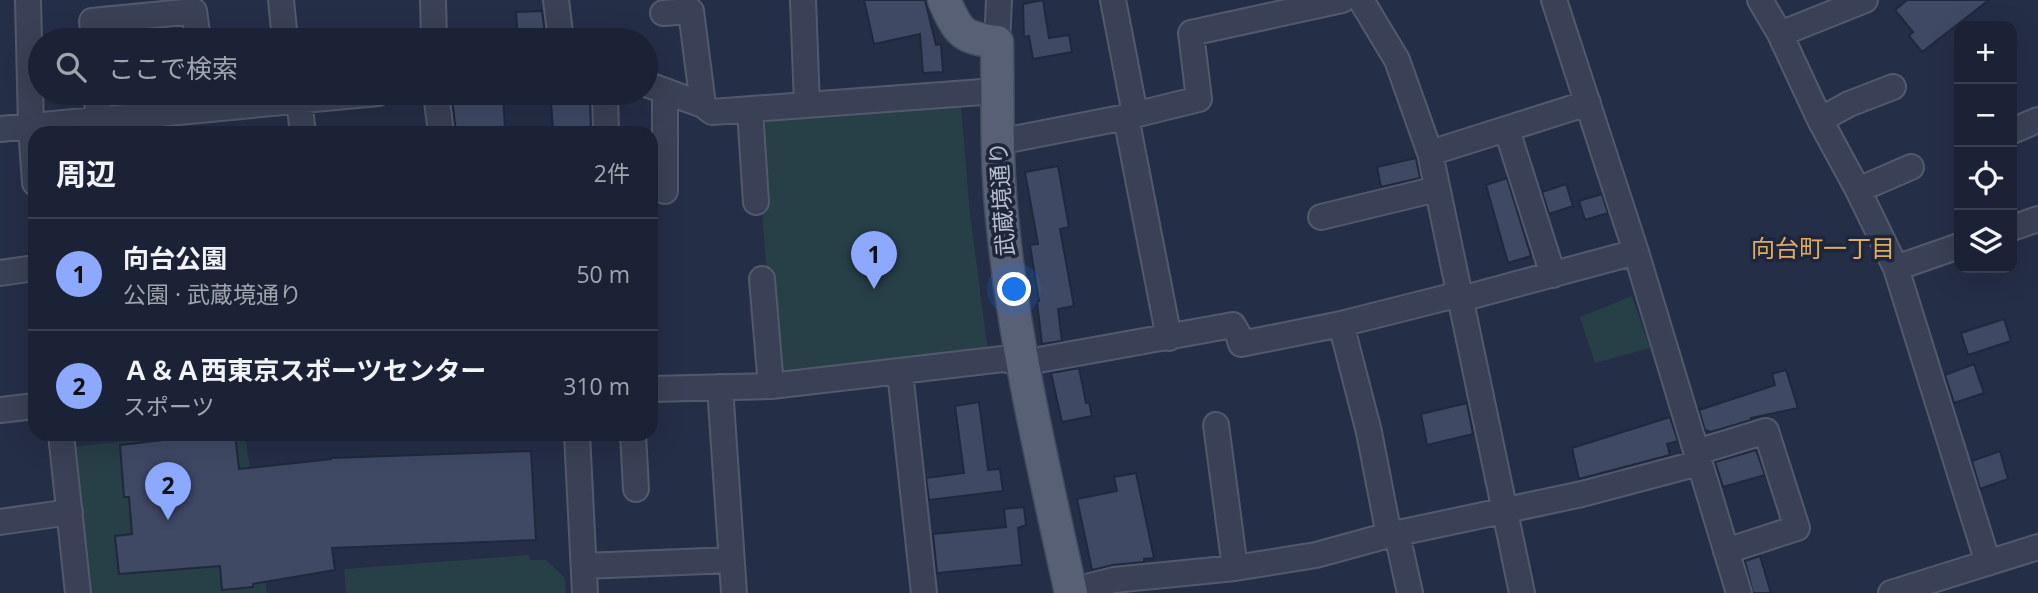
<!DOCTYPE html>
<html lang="ja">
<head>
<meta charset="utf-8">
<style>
	:root { --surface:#1c2235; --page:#252a3d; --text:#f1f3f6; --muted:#a0a4ad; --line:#3a3f50; --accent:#8ca8ff }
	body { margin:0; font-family:"Open Sans","Noto Sans JP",sans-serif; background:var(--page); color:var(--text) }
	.controls { position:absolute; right:21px; top:21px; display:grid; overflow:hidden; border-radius:14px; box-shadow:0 7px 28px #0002 }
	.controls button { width:63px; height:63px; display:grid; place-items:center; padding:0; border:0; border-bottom:2px solid var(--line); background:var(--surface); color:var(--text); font:35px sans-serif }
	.you { position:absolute; left:1015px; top:290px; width:24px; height:24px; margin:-18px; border:5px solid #fff; border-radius:50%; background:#1a73e8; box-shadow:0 0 0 10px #1a73e833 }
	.badge { display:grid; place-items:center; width:46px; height:46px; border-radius:50%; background:var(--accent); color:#111; font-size:23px; font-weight:700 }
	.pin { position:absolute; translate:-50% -58px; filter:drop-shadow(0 2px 4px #0008) }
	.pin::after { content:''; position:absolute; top:37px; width:24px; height:21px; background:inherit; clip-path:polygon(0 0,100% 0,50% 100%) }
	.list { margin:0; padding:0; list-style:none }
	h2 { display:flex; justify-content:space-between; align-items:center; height:91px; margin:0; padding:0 28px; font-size:30px }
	h2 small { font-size:23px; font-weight:400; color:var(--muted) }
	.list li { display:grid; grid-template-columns:46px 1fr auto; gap:21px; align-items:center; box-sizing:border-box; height:112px; padding:0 28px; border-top:2px solid var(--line) }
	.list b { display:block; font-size:26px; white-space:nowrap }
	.list p { margin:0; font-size:23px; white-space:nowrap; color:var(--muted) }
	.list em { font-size:23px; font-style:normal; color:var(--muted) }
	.icon { flex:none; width:38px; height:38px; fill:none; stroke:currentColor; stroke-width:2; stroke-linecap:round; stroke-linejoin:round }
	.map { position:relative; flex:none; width:2038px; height:593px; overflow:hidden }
	.search { position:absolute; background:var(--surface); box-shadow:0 7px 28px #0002; left:28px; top:28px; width:630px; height:77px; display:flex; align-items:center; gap:18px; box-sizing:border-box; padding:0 24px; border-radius:38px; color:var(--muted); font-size:26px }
	.panel { position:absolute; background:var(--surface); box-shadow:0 7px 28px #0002; left:28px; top:126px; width:630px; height:315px; border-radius:21px }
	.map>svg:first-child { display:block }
	.green { fill:#273f47 }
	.building { fill:#3f4964; stroke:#20283d; stroke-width:2 }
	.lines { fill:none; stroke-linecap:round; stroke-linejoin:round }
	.minor-casing { stroke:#52596d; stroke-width:28 }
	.major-casing { stroke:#434a5f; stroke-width:35 }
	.minor { stroke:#3a4156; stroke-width:24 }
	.major { stroke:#586076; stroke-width:32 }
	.labels { text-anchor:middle; stroke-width:7; stroke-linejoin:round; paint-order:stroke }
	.street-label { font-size:23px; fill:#b8bdcf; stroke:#1e263b }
	.neighbourhood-label { font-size:24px; fill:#e1ab61; stroke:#1e263b }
</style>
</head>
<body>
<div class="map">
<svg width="2038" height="593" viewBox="0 0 2038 593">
	<rect width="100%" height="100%" fill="#252e47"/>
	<path class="green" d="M961 106 970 214 988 352 775 374 763 227 759 118Z
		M1632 296 1650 348 1595 363 1580 317Z
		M195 434H245L267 593H87L70 447Z
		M529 555 530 560H546L565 578 566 593H346L344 569Z"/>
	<path class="building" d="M864 0H925L936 45 941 44 943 72 923 73 920 34 874 44Z
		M1043 0 1049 38 1069 35 1072 52 1033 59 1029 36 1024 37 1023 4Z
		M1907 0H1989L1922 52 1909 36 1913 32 1895 10Z
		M542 11 546 40H518L516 12Z
		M503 94 505 129 456 132 452 98Z
		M590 100 591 128 553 130 551 102Z
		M1416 158 1420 178 1381 187 1377 167Z
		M1058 166 1069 227 1060 229 1074 306 1058 309 1062 341 1042 344 1037 302 1039 301 1030 245 1038 244 1025 172Z
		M1507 178 1531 256 1508 263 1486 185Z
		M1566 184 1573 206 1549 214 1542 192Z
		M1602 194 1608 213 1585 220 1579 201Z
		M2004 319 2011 341 1968 355 1961 333Z
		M1974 364 1984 393 1954 403 1945 375Z
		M1079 368 1086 403 1089 402 1092 416 1062 422 1051 373Z
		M1786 370 1798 408 1751 418V420L1711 432 1705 430 1699 410 1775 385 1772 374Z
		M979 402 988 470 1000 469 1003 491 929 500 926 478 964 473 955 406Z
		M1467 403 1473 434 1427 445 1421 414Z
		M1670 417 1678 441 1667 444 1670 455 1579 479 1572 448Z
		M214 434H235L239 469 331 459V458L531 451 536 540 332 548 335 570 253 584V587L222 590 220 566 119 574 115 536 132 534 129 497H124L120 445Z
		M1756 450 1765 475 1723 487 1715 462Z
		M2000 451 2008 479 1980 489 1972 461Z
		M1136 473 1154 558 1144 559V562L1113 565 1092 570 1077 499 1117 491 1114 477Z
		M1024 507 1026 525 1018 528 1022 565 937 573 933 534 1006 527 1004 509Z
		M1760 556 1771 593H1753L1745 561Z"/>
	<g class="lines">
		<defs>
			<path id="minor" d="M28 0 31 126 35 183
				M281 0 285 40
				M433 0 434 40
				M556 0 561 40
				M803 0 807 105
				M1113 0 1135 114
				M1361 0 1397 60 1430 153 1522 593
				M1554 0 1636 252 1739 593
				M1760 0 1780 34 1820 120 1858 190 1896 268 1988 563
				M663 13 691 11 703 105
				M1780 34 1865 0
				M94 40 92 21 194 11 198 40
				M997 42 999 0
				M646 84 703 105 712 112 996 91
				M665 92V191
				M97 93 98 121
				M436 93 441 133
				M605 93 606 133
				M299 101 303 133
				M750 111 756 202
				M1126 117 1169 338
				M1820 120 1849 104 1893 87
				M0 129 378 93
				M1507 130 1553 275
				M2012 131 2038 120
				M998 142 1126 117 1199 99 1191 33 1342 0
				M1430 153 1588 103
				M1858 190 1911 167
				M1321 217 1437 189
				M2012 228 2038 219
				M1896 268 1959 246
				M0 273 35 268
				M762 279 771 386
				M1461 299 1636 252
				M1341 324 1369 432 1389 535
				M900 372 924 593
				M720 387 734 593
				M651 389 771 386 1003 359 1022 363 1233 325 1238 334 1241 344 1341 324 1460 294
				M0 410 35 406
				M1216 425 1235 568
				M61 434 78 593
				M577 434 585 593
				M633 434 636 489
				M1697 452 1766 431 1797 528 1726 551
				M0 522 70 512
				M1397 534 1410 593
				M584 566 731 560
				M1071 591 1114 580 1235 568 1316 555 1389 535 1582 494 1699 463
				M1891 593 2038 547"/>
			<path id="major" d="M944 0C958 32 961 38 997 42 998 101 996 159 1002 217 1014 345 1044 469 1071 593"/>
		</defs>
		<use href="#minor" class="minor-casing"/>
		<use href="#major" class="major-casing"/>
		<use href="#minor" class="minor"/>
		<use href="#major" class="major"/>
	</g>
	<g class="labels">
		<g class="street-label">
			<text transform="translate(1002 199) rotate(-94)" y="8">武蔵境通り</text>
		</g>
		<g class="neighbourhood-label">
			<text x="1823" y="257">向台町一丁目</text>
		</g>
	</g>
</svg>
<div class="controls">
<button>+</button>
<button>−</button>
<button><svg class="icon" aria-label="locate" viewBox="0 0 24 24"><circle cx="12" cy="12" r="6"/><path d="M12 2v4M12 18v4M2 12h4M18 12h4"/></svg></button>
<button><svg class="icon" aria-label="layers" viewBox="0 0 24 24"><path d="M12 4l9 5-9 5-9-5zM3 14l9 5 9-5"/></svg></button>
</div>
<div class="you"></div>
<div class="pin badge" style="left:874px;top:289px">1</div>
<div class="pin badge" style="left:168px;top:520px">2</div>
<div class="search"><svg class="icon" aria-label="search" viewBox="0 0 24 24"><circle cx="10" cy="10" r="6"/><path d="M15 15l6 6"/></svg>ここで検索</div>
<section class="panel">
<h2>周辺<small>2件</small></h2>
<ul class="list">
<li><span class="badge">1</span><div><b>向台公園</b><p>公園 · 武蔵境通り</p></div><em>50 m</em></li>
<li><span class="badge">2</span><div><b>Ａ＆Ａ西東京スポーツセンター</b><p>スポーツ</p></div><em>310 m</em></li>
</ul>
</section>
</div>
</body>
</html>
